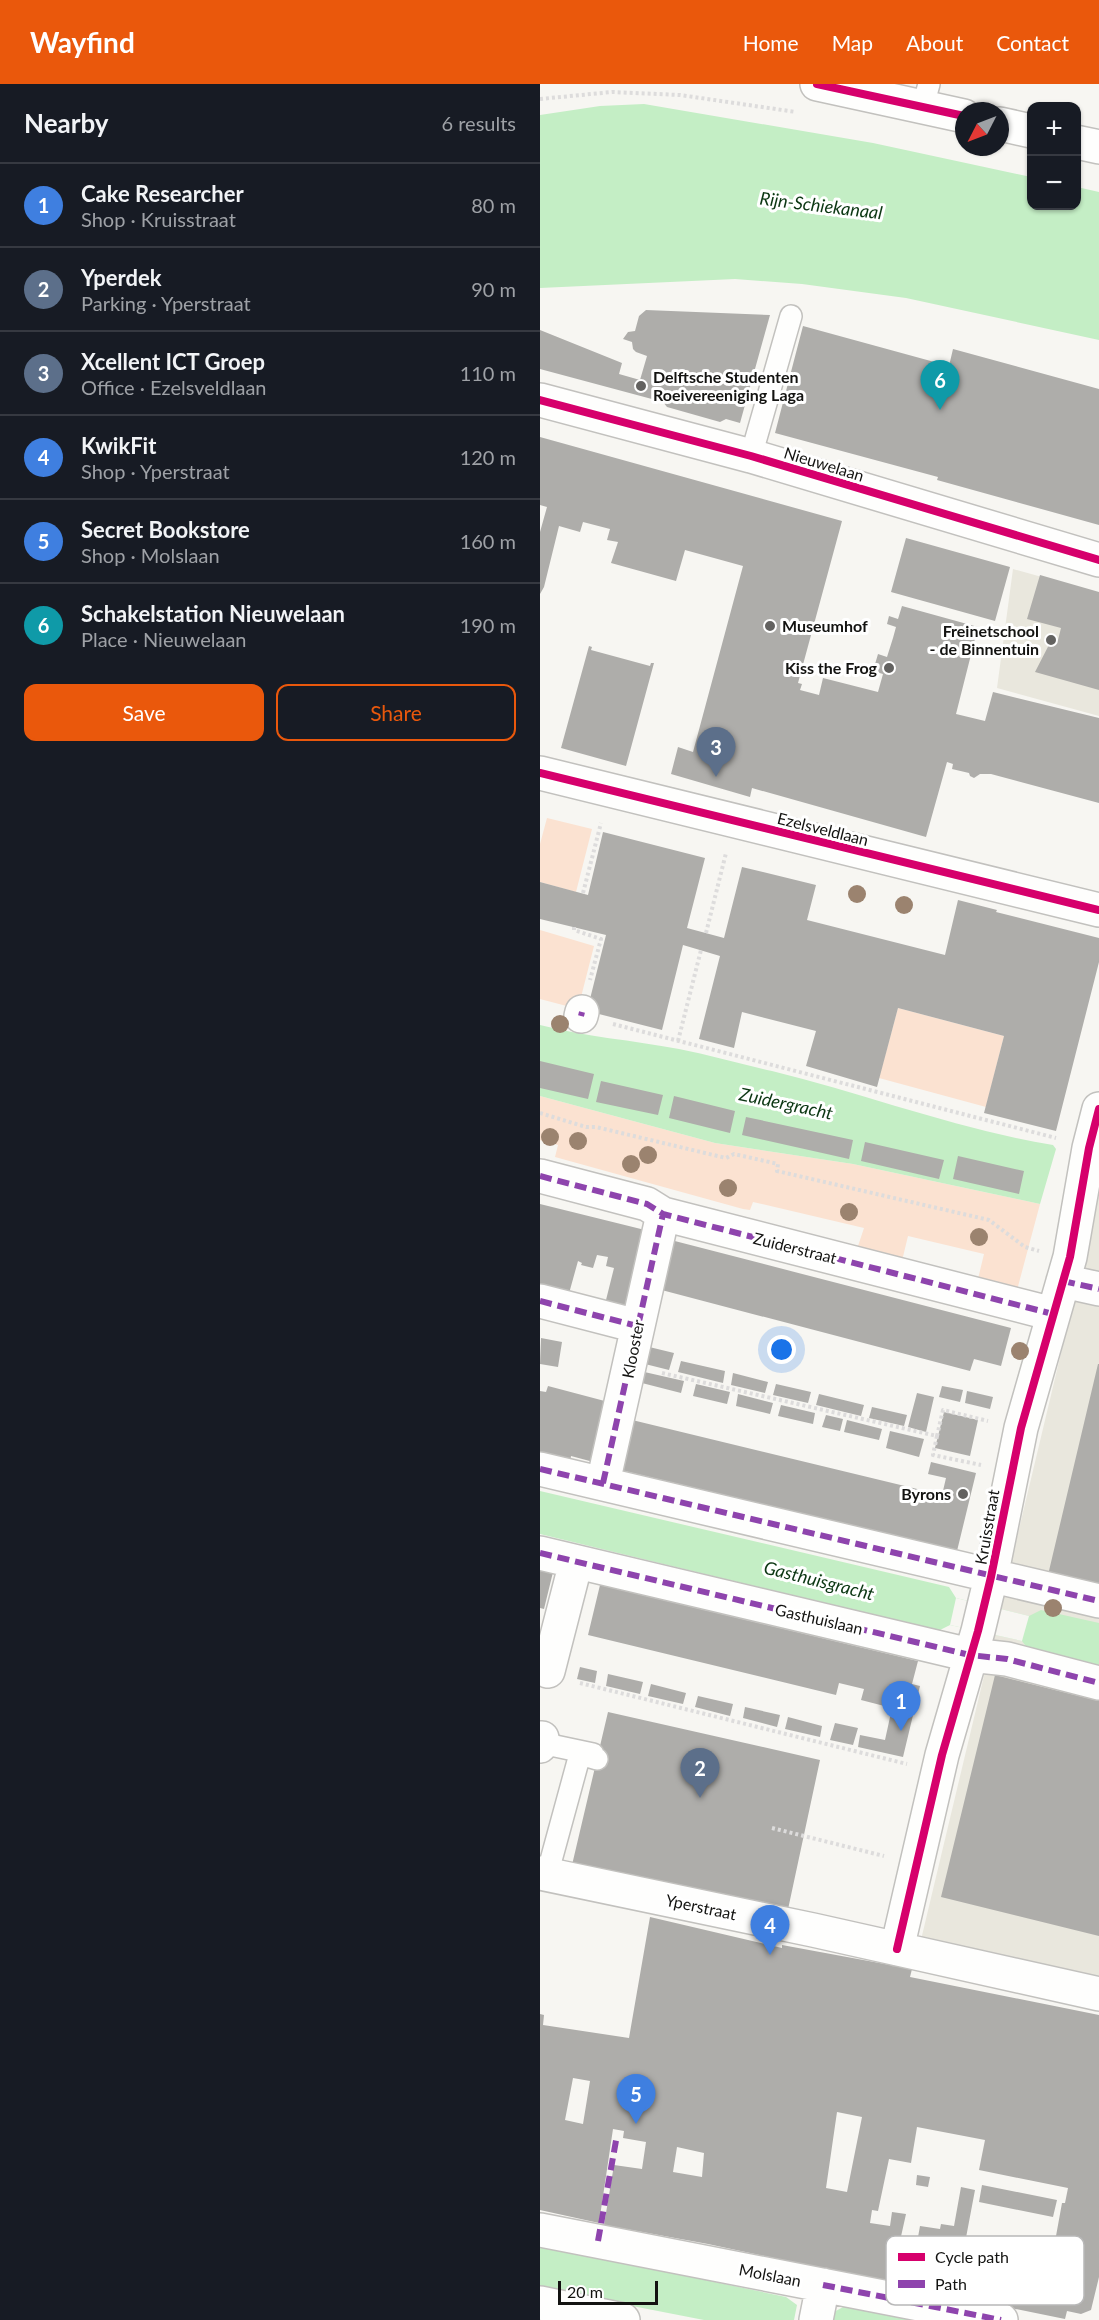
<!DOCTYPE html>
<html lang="en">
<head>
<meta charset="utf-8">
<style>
	:root { --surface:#171b24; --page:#242831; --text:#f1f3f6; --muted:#9ea1a6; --line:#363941; --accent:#ea580c }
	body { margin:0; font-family:Lato,sans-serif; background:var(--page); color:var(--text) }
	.controls { position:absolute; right:18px; top:18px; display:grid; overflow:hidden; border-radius:12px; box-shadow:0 2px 4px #0004 }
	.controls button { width:54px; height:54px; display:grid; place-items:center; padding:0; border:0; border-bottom:2px solid var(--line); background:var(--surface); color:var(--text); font:30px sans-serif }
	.compass { position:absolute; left:415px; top:18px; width:54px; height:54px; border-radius:50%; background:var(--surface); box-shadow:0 2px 4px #0004; rotate:228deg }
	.scale { position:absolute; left:18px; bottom:15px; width:100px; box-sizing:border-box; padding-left:6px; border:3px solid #131311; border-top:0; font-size:16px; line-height:21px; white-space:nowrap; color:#131311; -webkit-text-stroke:4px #fff; paint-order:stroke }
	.you { position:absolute; left:242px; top:1266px; width:21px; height:21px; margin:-15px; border:4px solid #fff; border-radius:50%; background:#1a73e8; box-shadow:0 0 0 9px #1a73e833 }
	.badge { display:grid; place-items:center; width:39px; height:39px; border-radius:50%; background:var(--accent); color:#fff; font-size:20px; font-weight:700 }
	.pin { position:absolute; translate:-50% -50px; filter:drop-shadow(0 2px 3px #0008) }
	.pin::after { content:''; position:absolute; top:32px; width:21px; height:18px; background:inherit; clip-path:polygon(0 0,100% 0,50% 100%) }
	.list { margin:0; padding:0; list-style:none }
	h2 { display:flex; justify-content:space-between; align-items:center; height:78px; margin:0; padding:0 24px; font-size:26px }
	h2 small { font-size:20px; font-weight:400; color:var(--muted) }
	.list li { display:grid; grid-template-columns:39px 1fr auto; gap:18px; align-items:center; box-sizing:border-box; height:84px; padding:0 24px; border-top:2px solid var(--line) }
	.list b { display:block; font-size:22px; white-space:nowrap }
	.list p { margin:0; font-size:20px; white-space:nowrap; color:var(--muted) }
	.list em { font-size:20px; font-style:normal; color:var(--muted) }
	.actions { display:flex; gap:12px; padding:18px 24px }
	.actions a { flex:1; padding:14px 0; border:2px solid var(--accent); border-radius:12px; text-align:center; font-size:21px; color:var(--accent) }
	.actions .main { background:var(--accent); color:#fff }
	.map { position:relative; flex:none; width:559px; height:2236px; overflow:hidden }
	header { display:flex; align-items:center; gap:36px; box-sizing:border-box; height:84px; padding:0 30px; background:var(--accent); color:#fff }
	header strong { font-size:28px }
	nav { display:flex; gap:33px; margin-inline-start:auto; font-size:21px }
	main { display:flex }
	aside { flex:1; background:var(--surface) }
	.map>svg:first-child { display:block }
	.built { fill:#e9e7dd }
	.green { fill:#fbe2d1 }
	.water { fill:#c4eec5 }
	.pier { fill:#f7f6f2 }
	.building { fill:#aeadaa; fill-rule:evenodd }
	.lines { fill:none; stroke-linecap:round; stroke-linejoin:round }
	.lane-casing { stroke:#c2c1be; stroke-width:24 }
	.street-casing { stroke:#c2c1be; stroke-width:36 }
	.path { stroke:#dddcdc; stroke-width:4; stroke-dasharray:3 3; stroke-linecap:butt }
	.lane { stroke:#fefefd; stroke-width:21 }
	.street { stroke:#fefefd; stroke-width:33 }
	.quiet { stroke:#8e44ad; stroke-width:6; stroke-dasharray:12 6; stroke-linecap:butt }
	.cycleway-casing { stroke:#fff; stroke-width:11 }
	.cycleway { stroke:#d6006c; stroke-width:8 }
	.tree { fill:#9b836f }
	.poi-dot { fill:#636260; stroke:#fff; stroke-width:2 }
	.labels { text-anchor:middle; stroke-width:6; stroke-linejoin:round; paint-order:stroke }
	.poi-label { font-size:16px; font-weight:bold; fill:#131311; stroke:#fff; text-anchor:end }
	.street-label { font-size:16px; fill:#131311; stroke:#fff }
	.water-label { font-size:18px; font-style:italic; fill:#0c3713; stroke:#fff }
	.key { fill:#fff; stroke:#b8b8b8; stroke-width:1.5 }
	.key-label { font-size:16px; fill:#131311 }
</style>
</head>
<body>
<header>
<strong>Wayfind</strong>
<nav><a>Home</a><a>Map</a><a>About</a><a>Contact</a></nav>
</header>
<main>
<aside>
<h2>Nearby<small>6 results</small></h2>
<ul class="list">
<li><span class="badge" style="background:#3f7fe0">1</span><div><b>Cake Researcher</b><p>Shop · Kruisstraat</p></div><em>80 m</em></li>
<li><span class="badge" style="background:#5c6f8a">2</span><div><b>Yperdek</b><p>Parking · Yperstraat</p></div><em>90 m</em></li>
<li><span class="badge" style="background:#5c6f8a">3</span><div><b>Xcellent ICT Groep</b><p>Office · Ezelsveldlaan</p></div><em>110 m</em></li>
<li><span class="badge" style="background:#3f7fe0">4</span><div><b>KwikFit</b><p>Shop · Yperstraat</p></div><em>120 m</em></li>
<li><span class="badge" style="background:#3f7fe0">5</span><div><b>Secret Bookstore</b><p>Shop · Molslaan</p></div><em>160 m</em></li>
<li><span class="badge" style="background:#0f9aa8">6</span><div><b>Schakelstation Nieuwelaan</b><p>Place · Nieuwelaan</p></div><em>190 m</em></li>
</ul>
<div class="actions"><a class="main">Save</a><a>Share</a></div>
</aside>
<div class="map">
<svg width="559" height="2236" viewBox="0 0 559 2236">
	<rect width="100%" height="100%" fill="#f7f6f2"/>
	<path class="built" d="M473 485 559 509V632L457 604Z
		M559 1110V1899L380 1860Z"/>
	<path class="green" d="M7 734 52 745 36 808 0 798V760Z
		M0 846 54 862 38 925 0 915Z
		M358 924 464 952 446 1023 339 994Z
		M0 1012 175 1059 313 1080 500 1120 476 1210 437 1199 444 1170 368 1152 361 1181 316 1168 324 1144 213 1118 210 1126 203 1125 15 1073 18 1061 0 1056Z"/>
	<path class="water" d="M104 20 333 59 491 93V122H536L537 103 559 108V256L366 214 262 200 195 195 0 204V31L60 22Z
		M0 941C46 953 92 956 139 965 170 971 201 980 232 987 326 1010 416 1045 513 1061L516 1065 500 1120 313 1080 175 1059 0 1012Z
		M0 1407 409 1503 416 1514 489 1532 501 1526 559 1539V1586L491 1569 482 1557 410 1541 398 1547 0 1450Z
		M0 2161 246 2213 257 2221 254 2236H164L0 2204Z
		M305 2222 372 2236H290L292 2229Z"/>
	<path class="pier" d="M416 1514 489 1532 482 1557 410 1541Z"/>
	<path class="building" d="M106 226 230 231 200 339 186 335 180 338 127 323 123 318 0 285V246L82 279 79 290 100 296 107 272 96 268 93 265 92 258 83 255 88 248 95 247 99 232Z
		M263 242 409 282 413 265 559 305V441L397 396 398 393 235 349Z
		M0 353 302 437 258 599 262 600 260 606 279 611 283 594 338 608 343 590 333 587 338 570 347 573 353 554 356 543 347 540 349 532 358 535 362 522 438 543 416 630 445 637 453 608 559 634V719L451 690H440L434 694 430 692 429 689 412 685 413 680 407 678 386 753 212 704 210 713 131 690 138 663 153 668 203 482 145 466 136 497 71 479 78 458 67 456 70 445 43 438 40 448 19 442 4 503 0 510V448L7 423 0 421Z
		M366 454 470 483 455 537 351 508Z
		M500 491 559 508V606L495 588 513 553 518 556 521 544 487 535Z
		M49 562 52 563 51 566 110 582 111 579H114L86 682 21 664Z
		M63 748 165 774 147 844 184 854 202 783 276 801 267 836 405 871 418 816 457 826 456 828 559 854V878L516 1047 444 1029 464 952 358 924 337 1003 266 982 276 947 202 928 194 964 159 955 180 872 143 861 122 946 47 927 66 851 0 835V798L48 811Z
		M0 977 54 990 48 1015 0 1004Z
		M61 997 123 1011 118 1031 56 1018Z
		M134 1012 195 1027 190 1049 129 1034Z
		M206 1033 313 1056 309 1075 202 1051Z
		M325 1058 404 1076 399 1095 321 1077Z
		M418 1072 484 1087 479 1110 413 1095Z
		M0 1120 109 1147 88 1230 64 1224 74 1184 66 1182 68 1173 57 1171 53 1184 41 1181 42 1179 38 1177 28 1213 0 1209Z
		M127 1155 471 1244 461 1282 434 1275 430 1287 114 1204Z
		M1 1254 22 1258 18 1283 0 1280Z
		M101 1261 134 1269 129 1286 97 1278Z
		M141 1277 185 1287 183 1299 138 1288Z
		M558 1280H559V1503L508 1491Z
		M100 1287 144 1297 141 1309 98 1298Z
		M193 1289 228 1298 225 1309 191 1301Z
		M156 1300 190 1308 187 1320 153 1312Z
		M236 1300 271 1308 268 1319 233 1311Z
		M8 1302 76 1320 61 1380 31 1372 30 1379 0 1372V1307L6 1308Z
		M402 1302 423 1306 420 1318 399 1313Z
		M427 1307 453 1313 450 1325 425 1319Z
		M377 1309 394 1313 386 1348 368 1343Z
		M198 1310 233 1319 230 1330 196 1322Z
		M279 1310 324 1321 321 1332 276 1321Z
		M241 1321 275 1329 273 1340 238 1332Z
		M332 1323 367 1331 364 1342 329 1334Z
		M404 1328 438 1336 430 1372 395 1364Z
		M286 1331 303 1335 300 1347 282 1343Z
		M88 1335 402 1411 406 1394 388 1390 391 1378 436 1389 417 1467 76 1385Z
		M307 1336 342 1345 339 1356 304 1348Z
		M350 1347 384 1355 379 1373 346 1364Z
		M0 1481 14 1484 4 1525 0 1524Z
		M60 1501 378 1577 372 1600 380 1602 363 1673 318 1663 320 1651 345 1656 352 1624 321 1616 324 1605 299 1599 296 1611 48 1551Z
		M40 1583 57 1587 55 1599 37 1595Z
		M68 1590 103 1598 100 1610 66 1602Z
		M455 1591 559 1617V1852L401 1813Z
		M111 1600 146 1609 143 1620 108 1612Z
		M158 1612 193 1620 190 1632 155 1623Z
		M205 1623 240 1631 237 1643 203 1634Z
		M68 1628 280 1676 247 1830 32 1781Z
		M248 1633 282 1642 280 1653 245 1645Z
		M295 1639 318 1644 313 1661 290 1656Z
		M110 1833 242 1864V1861L372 1885 370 1893 559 1931V2193L551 2226 541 2230 527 2227 525 2235 421 2214 431 2168H433L435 2161 439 2162 438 2166 508 2180 511 2162 514 2163 522 2119H525L528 2104 439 2086 445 2056 377 2043 371 2079 349 2075 338 2127 332 2126 330 2139 350 2142 352 2128 366 2130 360 2157 374 2158 365 2202 168 2160 64 2141 74 2081 102 2085 106 2058 83 2054 84 2047 73 2045 59 2139 0 2126V1930L4 1931 3 1941 89 1954ZM33 1994 50 1997 43 2040 25 2036ZM297 2028 322 2033 307 2108 286 2104ZM137 2063 164 2069 162 2093 133 2088Z
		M377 2091 390 2093 388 2103 376 2101Z
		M442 2101 517 2116 513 2133 439 2118Z
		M421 2103 435 2106 415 2212 369 2203 380 2142 400 2145 401 2140 414 2142Z"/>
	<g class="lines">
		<defs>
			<path id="lane" d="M383 22 389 0
				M211 372 251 232
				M1 1659 53 1670
				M7 1791 40 1670 57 1675"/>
			<path id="street" d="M277 0 424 32
				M460 40 491 47
				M536 58 559 63
				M0 316 211 372 559 476
				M0 689 559 826
				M41 932 42 928
				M0 1092 107 1120 123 1130 513 1230
				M523 1197 559 1205
				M0 1217 97 1242
				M0 1385 559 1517
				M63 1399 123 1130
				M0 1469 430 1571 467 1575 559 1599
				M8 1587 36 1478
				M0 1662 2 1654
				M0 1789 273 1846 559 1910
				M357 1865 402 1671 438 1547 451 1493 481 1344 530 1173 549 1064 559 1025
				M0 2146 461 2236
				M0 2219 83 2236
				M276 2236 283 2201"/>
		</defs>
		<use href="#lane" class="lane-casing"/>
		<use href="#street" class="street-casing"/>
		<path class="path" d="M0 15 72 8 140 11 256 28
			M43 809 61 739
			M34 843V846L61 855 50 896
			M166 849 186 769
			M73 940 516 1054
			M138 957 161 866
			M0 1029 46 1043H56L186 1074 194 1070 238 1080 237 1087 449 1136 485 1163 499 1167
			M122 1289 397 1352 403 1326 448 1337
			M397 1352 393 1371 441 1381
			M40 1599 367 1680
			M232 1744 344 1772"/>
		<use href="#lane" class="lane"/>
		<use href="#street" class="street"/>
		<path class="quiet" d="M41 932 42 928
			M0 1092 107 1120 123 1130 513 1230
			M523 1197 559 1205
			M0 1217 97 1242
			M0 1385 559 1517
			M63 1399 123 1130
			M0 1469 430 1571 467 1575 559 1599
			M58 2157 77 2051
			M283 2201 461 2236"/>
		<defs>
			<path id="cycleway" d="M277 0 424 32
				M0 316 211 372 559 476
				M0 689 559 826
				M357 1865 402 1671 438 1547 451 1493 481 1344 530 1173 549 1064 559 1025"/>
		</defs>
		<use href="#cycleway" class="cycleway-casing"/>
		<use href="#cycleway" class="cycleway"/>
	</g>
	<g class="tree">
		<circle cx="317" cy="810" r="9"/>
		<circle cx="364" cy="821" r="9"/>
		<circle cx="20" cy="940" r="9"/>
		<circle cx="10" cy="1053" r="9"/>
		<circle cx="38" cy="1057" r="9"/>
		<circle cx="108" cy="1071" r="9"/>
		<circle cx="91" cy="1080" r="9"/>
		<circle cx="188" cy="1104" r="9"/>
		<circle cx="309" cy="1128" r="9"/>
		<circle cx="439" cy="1153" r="9"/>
		<circle cx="480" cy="1267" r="9"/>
		<circle cx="513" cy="1524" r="9"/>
	</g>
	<g class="poi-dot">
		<circle cx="101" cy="302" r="6"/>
		<circle cx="230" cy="542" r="6"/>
		<circle cx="511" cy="556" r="6"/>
		<circle cx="349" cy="584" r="6"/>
		<circle cx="423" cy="1410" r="6"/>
	</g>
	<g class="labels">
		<g class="poi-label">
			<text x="113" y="299" text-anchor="start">Delftsche Studenten<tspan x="113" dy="18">Roeivereeniging Laga</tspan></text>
			<text x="242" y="548" text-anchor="start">Museumhof</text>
			<text x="499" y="553">Freinetschool<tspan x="499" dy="18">- de Binnentuin</tspan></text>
			<text x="337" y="590">Kiss the Frog</text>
			<text x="411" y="1416">Byrons</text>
		</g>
		<g class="street-label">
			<text transform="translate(284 380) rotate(17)" y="6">Nieuwelaan</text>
			<text transform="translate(283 745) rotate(14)" y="6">Ezelsveldlaan</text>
			<text transform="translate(255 1164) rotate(14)" y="6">Zuiderstraat</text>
			<text transform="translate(93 1265) rotate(-79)" y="6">Klooster</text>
			<text transform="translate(447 1443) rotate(-80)" y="6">Kruisstraat</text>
			<text transform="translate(279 1535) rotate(13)" y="6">Gasthuislaan</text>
			<text transform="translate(161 1823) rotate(12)" y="6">Yperstraat</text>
			<text transform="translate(230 2191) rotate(11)" y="6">Molslaan</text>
		</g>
		<g class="water-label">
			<text transform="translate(281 122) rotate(7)" y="6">Rijn-Schiekanaal</text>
			<text transform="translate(246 1020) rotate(12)" y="6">Zuidergracht</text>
			<text transform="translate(279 1497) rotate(14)" y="6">Gasthuisgracht</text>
		</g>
	</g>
	<rect x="346" y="2152" width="198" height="69" rx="9" class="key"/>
	<rect x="358" y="2169" width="27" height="8" fill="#d6006c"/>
	<rect x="358" y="2196" width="27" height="8" fill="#8e44ad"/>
	<g class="key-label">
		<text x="395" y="2179">Cycle path</text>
		<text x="395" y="2206">Path</text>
	</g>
</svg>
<div class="controls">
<button>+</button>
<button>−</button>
</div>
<svg class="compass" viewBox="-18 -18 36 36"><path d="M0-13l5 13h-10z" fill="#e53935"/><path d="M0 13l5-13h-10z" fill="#9ea1a6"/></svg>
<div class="scale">20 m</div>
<div class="you"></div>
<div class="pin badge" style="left:361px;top:1647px;background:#3f7fe0">1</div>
<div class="pin badge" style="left:160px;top:1714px;background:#5c6f8a">2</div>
<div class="pin badge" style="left:176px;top:693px;background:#5c6f8a">3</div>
<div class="pin badge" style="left:230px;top:1871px;background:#3f7fe0">4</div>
<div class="pin badge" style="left:96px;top:2040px;background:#3f7fe0">5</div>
<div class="pin badge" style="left:400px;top:326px;background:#0f9aa8">6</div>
</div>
</main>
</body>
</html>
